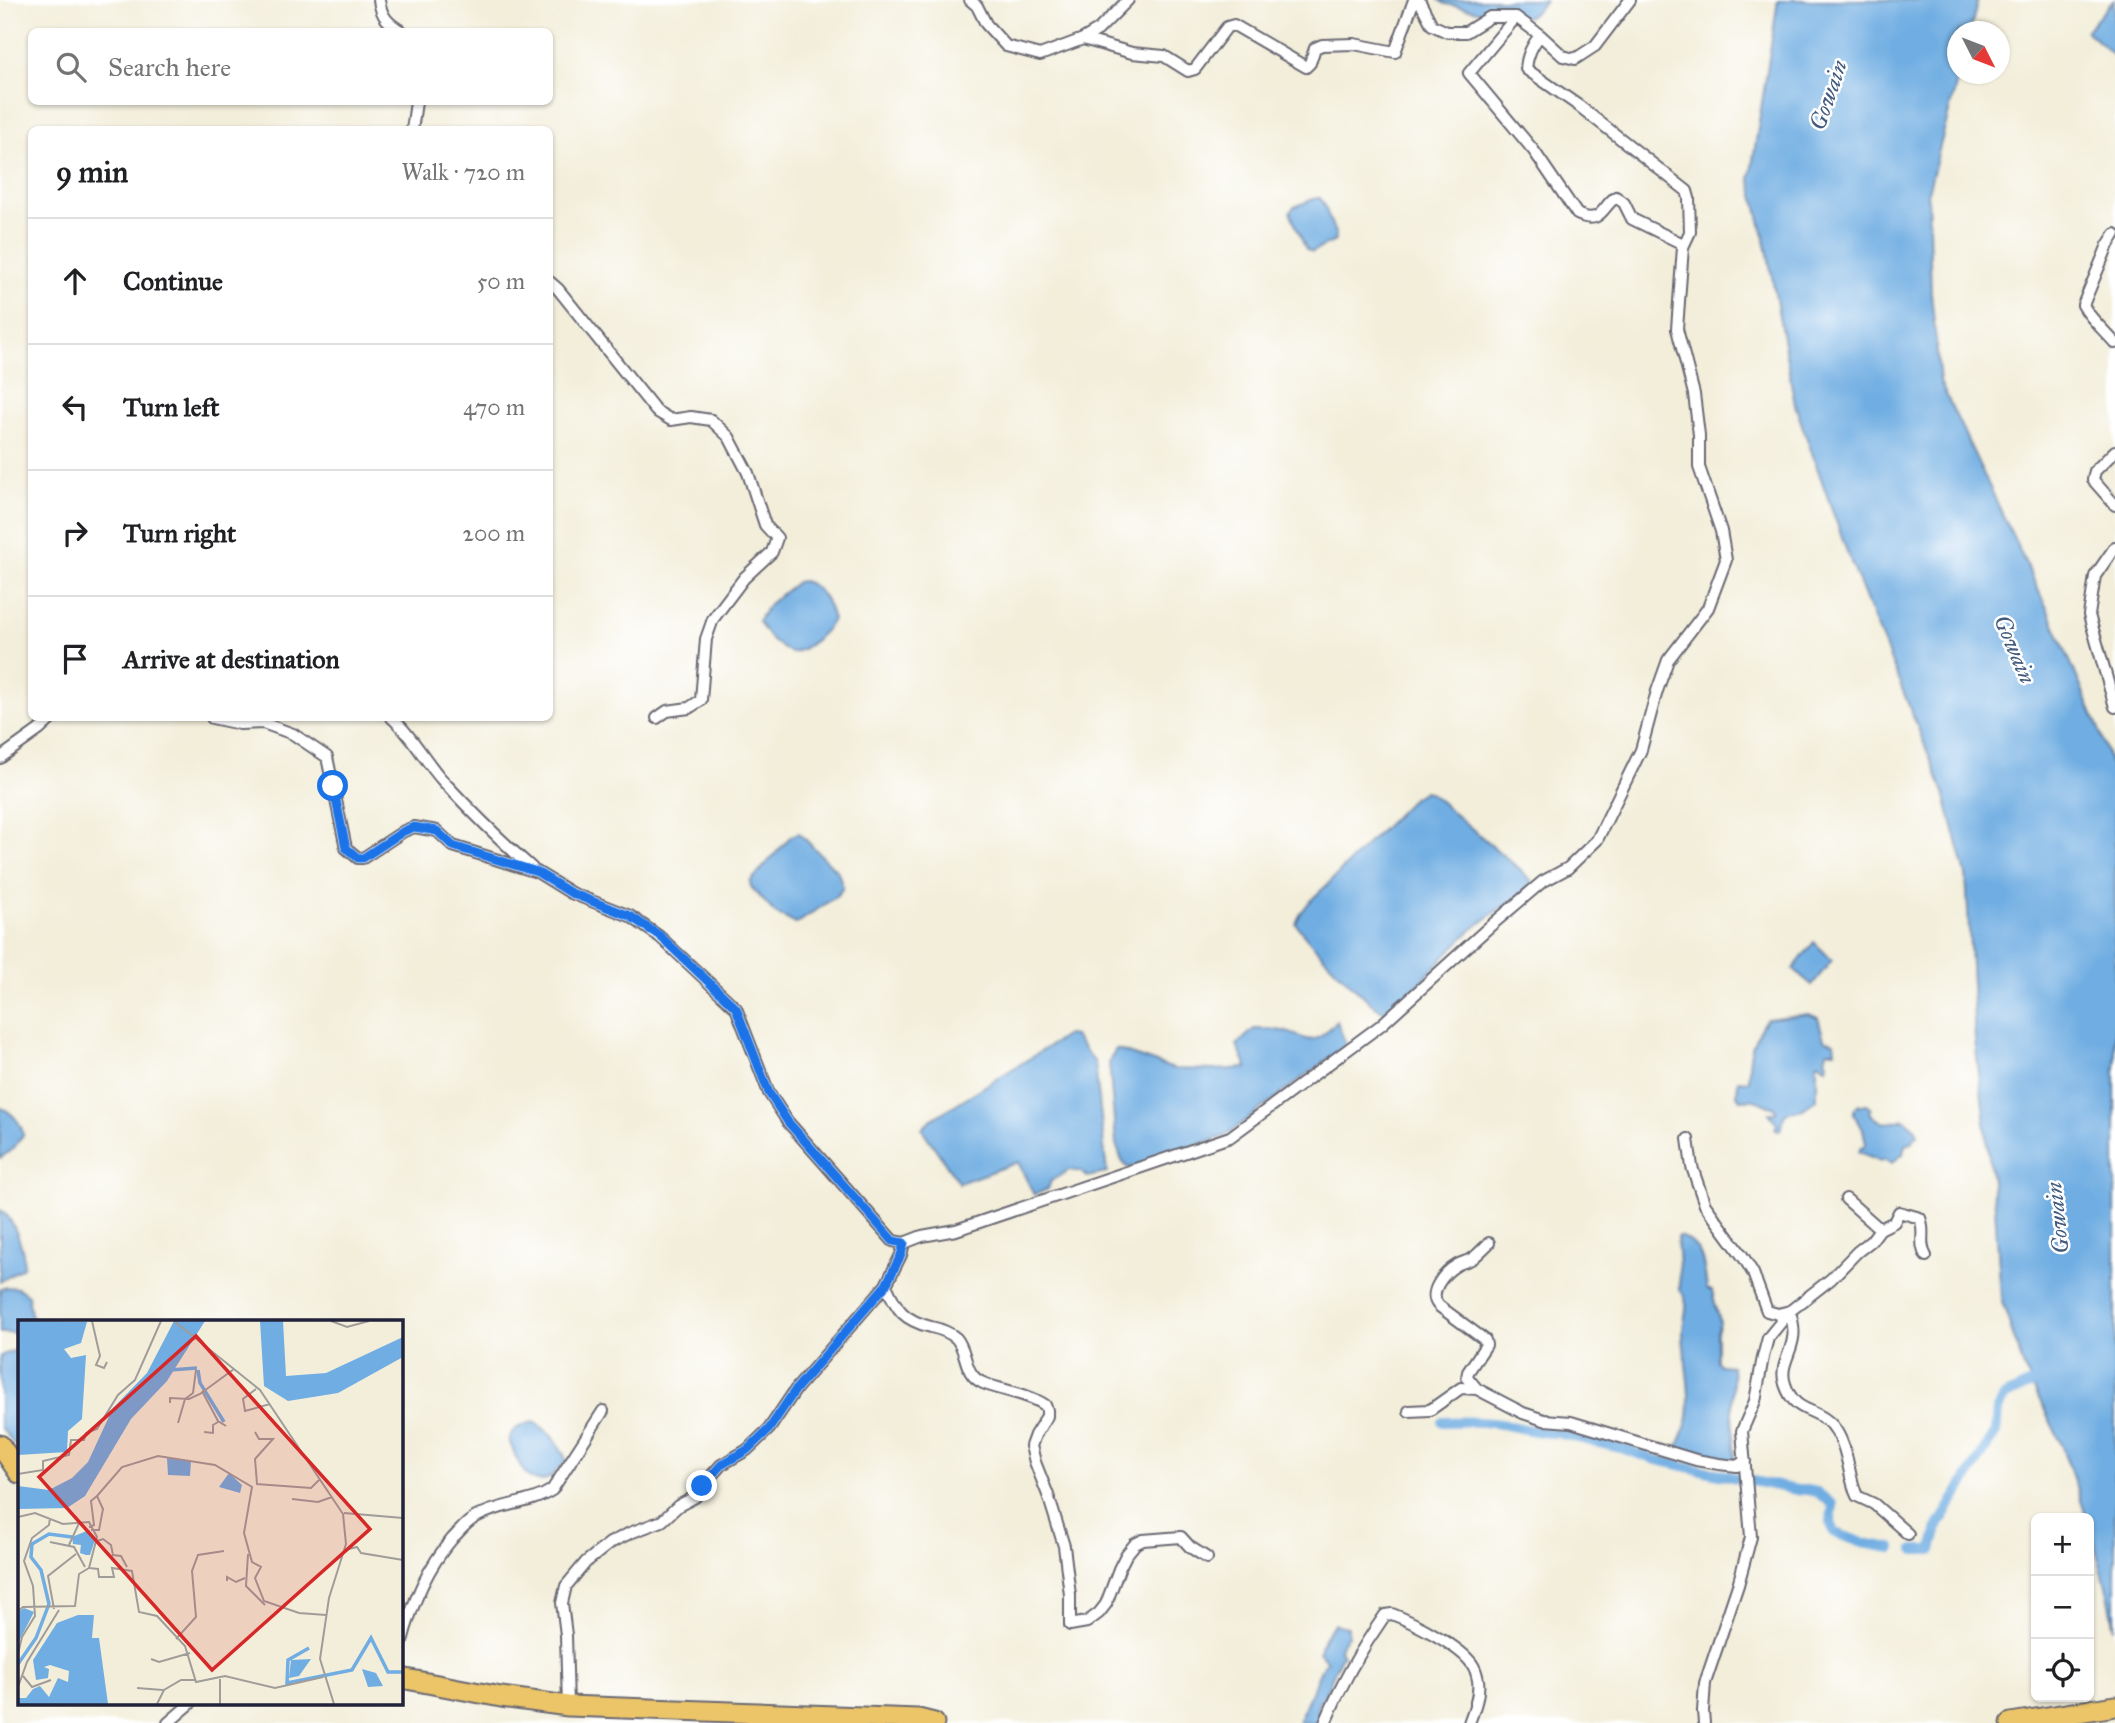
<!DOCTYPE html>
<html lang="en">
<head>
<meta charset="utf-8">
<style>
	:root { --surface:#fff; --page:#f2f2f2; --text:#202124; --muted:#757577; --line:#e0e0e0 }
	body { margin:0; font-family:"IM FELL Great Primer",serif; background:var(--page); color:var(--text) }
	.controls { position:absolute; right:21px; bottom:21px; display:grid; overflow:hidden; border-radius:10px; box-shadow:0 2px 5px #0004 }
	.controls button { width:63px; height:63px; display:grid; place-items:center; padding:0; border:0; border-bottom:2px solid var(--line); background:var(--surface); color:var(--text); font:35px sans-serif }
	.compass { position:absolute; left:1947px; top:21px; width:63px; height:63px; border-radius:50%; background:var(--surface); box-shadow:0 2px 5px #0004; rotate:132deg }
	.stop { position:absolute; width:21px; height:21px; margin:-16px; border:5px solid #1a73e8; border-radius:50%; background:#fff }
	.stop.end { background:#1a73e8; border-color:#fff; box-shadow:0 2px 7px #0008 }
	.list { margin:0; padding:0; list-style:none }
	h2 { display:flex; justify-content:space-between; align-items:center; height:91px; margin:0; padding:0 28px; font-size:30px }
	h2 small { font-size:23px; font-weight:400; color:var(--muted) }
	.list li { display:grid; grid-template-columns:46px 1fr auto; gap:21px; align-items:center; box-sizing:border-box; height:126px; padding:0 28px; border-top:2px solid var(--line) }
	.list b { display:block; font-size:26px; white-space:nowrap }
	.list em { font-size:23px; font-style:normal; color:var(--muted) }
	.icon { flex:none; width:38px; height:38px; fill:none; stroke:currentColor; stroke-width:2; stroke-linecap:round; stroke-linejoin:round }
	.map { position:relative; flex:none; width:2115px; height:1723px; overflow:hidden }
	.search { position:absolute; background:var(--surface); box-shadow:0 2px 5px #0004; left:28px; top:28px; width:525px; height:77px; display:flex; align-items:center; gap:18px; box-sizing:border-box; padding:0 24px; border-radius:10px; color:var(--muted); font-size:26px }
	.panel { position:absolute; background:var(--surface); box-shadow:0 2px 5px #0004; left:28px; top:126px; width:525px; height:595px; border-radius:10px }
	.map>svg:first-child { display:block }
	.water { fill:#70ade2; stroke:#49688e; stroke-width:2 }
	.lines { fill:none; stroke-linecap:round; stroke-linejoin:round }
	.canal { stroke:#70ade2; stroke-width:10 }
	.street-casing { stroke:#6b6973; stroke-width:14 }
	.highway-casing { stroke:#6b6973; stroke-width:23 }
	.street { stroke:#fff; stroke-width:10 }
	.highway { stroke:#ecc569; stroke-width:19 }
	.route { stroke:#1a73e8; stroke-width:9 }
	.labels { text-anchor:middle; stroke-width:5; stroke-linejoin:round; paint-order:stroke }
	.water-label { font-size:23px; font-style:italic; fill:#415a7e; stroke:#fff }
	.inset-river { fill:none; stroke:#70ade2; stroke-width:3.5 }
	.inset-road { fill:none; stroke:#9f9c9a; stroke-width:2 }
	.view { fill:#d62828; fill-opacity:0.15; stroke:#d62828; stroke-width:3.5 }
	.inset-edge { fill:none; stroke:#22223b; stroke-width:3.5 }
</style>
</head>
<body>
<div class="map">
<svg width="2115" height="1723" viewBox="0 0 2115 1723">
	<rect width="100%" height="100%" fill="#fff"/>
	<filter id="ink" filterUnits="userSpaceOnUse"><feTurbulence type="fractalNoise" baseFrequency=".0143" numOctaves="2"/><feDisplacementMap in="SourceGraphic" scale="14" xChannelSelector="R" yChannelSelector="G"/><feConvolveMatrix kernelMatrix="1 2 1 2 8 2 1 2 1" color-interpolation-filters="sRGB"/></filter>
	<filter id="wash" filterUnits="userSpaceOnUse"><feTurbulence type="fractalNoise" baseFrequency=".00686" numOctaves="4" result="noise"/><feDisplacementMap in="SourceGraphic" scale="28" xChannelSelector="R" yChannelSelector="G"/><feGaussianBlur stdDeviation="1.57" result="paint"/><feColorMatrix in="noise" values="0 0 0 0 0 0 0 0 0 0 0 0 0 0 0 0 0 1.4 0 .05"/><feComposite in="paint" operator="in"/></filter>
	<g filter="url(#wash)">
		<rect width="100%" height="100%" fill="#f3eeda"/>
		<path class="water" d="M1439 0H1545C1540 8 1534 16 1524 17 1503 20 1467 7 1445 4Z
			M1778 0H1978L1970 31 1958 32 1959 74 1928 192 1931 292 1940 382 2053 621 2099 729 2115 777V1629L2108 1593 2089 1524V1518H2087L2060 1441 2024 1368 2001 1298 1995 1207 1975 1040 1966 875 1944 793 1847 552 1795 405 1767 249 1750 179Z
			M2114 0 2115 53 2113 55 2086 31Z
			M1316 198H1320L1324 204 1336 236 1335 241 1312 252 1306 249 1290 212 1294 207Z
			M803 581C820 586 829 603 833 620 824 634 807 650 791 653L772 641 758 621 769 604 797 582Z
			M1424 791 1430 793 1518 868 1531 880 1533 885C1510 903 1485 917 1464 937 1442 957 1410 999 1385 1012 1369 1006 1307 941 1296 924 1301 907 1319 893 1331 881 1358 853 1386 826 1413 798Z
			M799 833 838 872 843 887 838 895 796 924 775 913 751 887 750 882 791 836Z
			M1814 942 1832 960 1812 985 1793 969Z
			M1809 1014 1818 1018 1824 1039 1834 1042 1835 1051H1827L1825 1060 1828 1062 1827 1068 1818 1062 1817 1064V1099L1803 1109 1785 1113 1780 1130 1778 1131 1775 1129 1777 1124 1769 1113H1776L1775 1108C1759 1104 1762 1098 1741 1100L1737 1095 1738 1080 1749 1081C1748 1055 1752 1040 1766 1019Z
			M1337 1021 1346 1045 1225 1136 1128 1168 1122 1161 1116 1144 1109 1062 1116 1049 1174 1069 1215 1070 1247 1068 1237 1045 1254 1029C1262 1029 1270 1029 1277 1030 1310 1035 1308 1053 1337 1021Z
			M1067 1035 1074 1036 1095 1063 1107 1173 1087 1177 1082 1172 1069 1170 1051 1181 1048 1189 1034 1195 1018 1162 959 1183 922 1129 929 1121Z
			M1859 1104 1861 1106 1865 1104 1871 1109 1869 1112C1882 1126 1887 1124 1904 1119L1916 1129 1918 1135 1913 1138V1141L1911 1144H1907L1903 1154 1892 1163 1883 1159 1881 1161 1859 1152 1861 1147 1863 1148 1866 1144 1863 1129 1854 1115V1109Z
			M2 1108C12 1113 22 1123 23 1135L13 1149 0 1158V1109Z
			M0 1210C12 1215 27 1254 23 1267L0 1282Z
			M1679 1236C1704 1244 1704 1266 1707 1289L1712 1291 1720 1322 1717 1332V1361L1720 1365 1731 1366 1733 1375 1732 1413 1735 1459 1731 1462 1693 1454 1677 1448C1681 1439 1685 1430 1687 1422 1693 1395 1684 1361 1683 1334 1682 1315 1693 1306 1679 1288L1680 1284 1677 1237Z
			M7 1287 18 1288 28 1295 32 1320V1322H19V1333H0V1289Z
			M19 1349V1450L0 1427V1356Z
			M533 1422C547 1428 561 1446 566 1460L565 1463C559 1468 553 1476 547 1479 525 1489 515 1454 509 1440 511 1428 523 1425 533 1422Z
			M1334 1624 1348 1627V1635L1339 1648 1343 1655 1341 1656 1323 1699 1318 1703V1719L1316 1723 1298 1722 1323 1665 1327 1661 1319 1652C1320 1641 1327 1632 1334 1624Z"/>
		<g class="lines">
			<path class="canal" d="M1443 1422C1462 1421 1481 1421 1500 1424 1519 1427 1536 1433 1556 1433L1624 1449 1653 1459 1737 1478 1797 1490H1807L1817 1492 1833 1505 1831 1522 1833 1532 1863 1543 1892 1548
				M1914 1550H1932L1939 1524 1996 1432 1998 1410 2004 1397 2043 1378"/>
		</g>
	</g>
	<g filter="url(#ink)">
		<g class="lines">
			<defs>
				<path id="street" d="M379 0C381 17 389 24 403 32
					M970 0 977 6 986 24 1006 46 1040 55 1083 39 1098 30 1128 0
					M1419 0 1432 25 1447 32H1466L1490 17H1516L1540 35 1563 56 1575 59 1595 46 1630 0
					M1540 35C1532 46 1527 55 1526 69L1579 106 1687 191 1689 198 1690 232 1683 247
					M1083 39 1132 53 1164 56 1188 71 1195 69 1227 27 1234 25 1306 67 1310 63 1315 48 1322 45 1354 44 1395 52 1414 0
					M412 130 416 102
					M2115 234 2108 245 2083 305C2091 320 2104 330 2115 343
					M550 282 558 289 656 411 671 420 691 417 711 420 729 437 748 473 765 525 777 538 772 552 744 578 713 619 706 639 701 700 689 708 667 711 657 718
					M2115 451 2095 471 2093 480 2115 505
					M2115 547 2095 576 2089 615 2115 707
					M212 718 240 724 263 723 293 734 327 757 346 848 358 858H363L404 831 414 827 437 831 453 846 537 872 571 893 630 916 660 937 736 1008 769 1093 788 1122 893 1241 904 1243 922 1236 956 1230 1230 1137 1381 1025 1488 928 1542 882 1568 868 1597 840 1641 750 1657 691 1668 660 1708 608 1726 560 1721 531 1699 467V435L1694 394 1677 329 1683 247 1679 242 1632 219 1624 203 1616 197C1602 206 1602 226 1577 214L1534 151 1469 73 1516 17
					M392 718C411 734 425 761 443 781 471 811 501 841 532 868
					M0 758 39 730 52 718
					M1688 1139 1692 1167 1705 1205 1744 1258 1753 1273 1767 1311 1778 1314 1790 1311C1792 1320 1795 1329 1793 1338 1791 1354 1779 1367 1785 1384 1795 1415 1815 1406 1832 1425 1849 1446 1847 1473 1857 1496L1874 1504 1908 1534
					M1880 1229 1894 1222 1899 1212 1920 1218C1926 1232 1918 1243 1926 1256
					M886 1285C897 1310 903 1320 931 1327 940 1329 949 1332 956 1338 968 1351 963 1375 983 1383 1003 1391 1027 1393 1045 1405L1047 1410V1416L1035 1435 1031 1446 1035 1462 1048 1495 1064 1546 1070 1595V1625L1087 1622 1099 1613 1106 1604 1119 1569 1126 1555 1135 1544 1143 1540 1181 1537 1190 1547 1207 1558
					M1477 1389 1467 1377 1468 1372 1486 1345 1485 1340 1439 1306C1426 1293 1445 1272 1457 1265 1462 1262 1469 1261 1473 1258 1476 1256 1486 1246 1489 1243
					M1409 1411 1430 1410 1461 1388 1477 1389 1523 1413 1544 1420 1571 1422 1696 1460 1719 1464 1737 1466 1745 1461
					M401 1645C411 1606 426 1569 452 1539 460 1531 466 1522 476 1517 500 1503 529 1505 552 1490L603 1411
					M568 1706 566 1635 562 1603 566 1586 586 1562 610 1543 630 1533 662 1521 678 1506 695 1497 702 1486 721 1465 747 1450 769 1429 796 1389 886 1285 901 1255 904 1243
					M168 1723 190 1704
					M1325 1723C1341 1684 1361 1649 1385 1615L1392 1614C1413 1622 1460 1646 1472 1664 1475 1668 1477 1675 1478 1680 1480 1695 1474 1709 1469 1723
					M1704 1723 1703 1711 1705 1683 1738 1585 1751 1537 1742 1431 1755 1401 1763 1357 1768 1338 1790 1311 1831 1279 1857 1252 1871 1241 1880 1229 1846 1199"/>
				<path id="highway" d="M0 1445 19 1473
					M401 1678 501 1697 568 1706 918 1719 934 1723
					M2011 1723 2115 1706"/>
			</defs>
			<use href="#street" class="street-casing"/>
			<use href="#highway" class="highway-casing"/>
			<use href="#street" class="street"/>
			<use href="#highway" class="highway"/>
		</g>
	</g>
	<g class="lines" filter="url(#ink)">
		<path class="route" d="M333 786 346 848 358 858H363L404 831 414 827 437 831 453 846 537 872 571 893 630 916 660 936 736 1008 769 1093 788 1122 893 1241 904 1243 901 1255 886 1285 796 1389 769 1429 747 1450 721 1465 702 1486"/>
	</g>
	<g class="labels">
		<g class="water-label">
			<text transform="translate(1828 95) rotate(-71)" y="8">Gowain</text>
			<text transform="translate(2015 649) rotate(67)" y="8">Gowain</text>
			<text transform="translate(2057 1218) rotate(-96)" y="8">Gowain</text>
		</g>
	</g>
	<g transform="translate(18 1320)">
		<rect width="385" height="385" fill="#f3eeda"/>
		<path d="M0 1 69 2 63 23 46 29 53 38 68 35 64 99 50 111 49 132 0 135ZM156 1H187L149 61 113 99 67 176 49 188 0 189V166L31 170 54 158 70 142 95 88 129 53ZM242 1H265L268 56 308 53 385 17V37L320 73 270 81 246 66ZM149 138 173 141 172 156 150 155ZM211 153 224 165 222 173 201 167ZM71 210 77 220 72 235H68L62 233 63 225 55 224 54 217ZM6 288 16 292 0 323V292ZM60 295H76L74 318H81L90 384H0V378H8L15 369 22 366 31 377 40 358 50 362 51 351 32 345 26 347 31 349 30 358 18 360 15 340 39 303ZM293 339 281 356 271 358 273 340ZM344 349 358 353 365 366 350 367Z" fill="#70ade2"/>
		<path class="inset-river" d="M152 50 179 48M180 50 182 63 206 102M291 328 270 340 269 363 334 350 353 318 370 352H385M0 344 18 318 31 284 23 250 13 237 14 224 31 214 54 217"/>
		<path class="inset-road" d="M74 1 82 36 78 45 86 48 89 42M156 1 242 70 325 194 328 224 311 278 302 339 316 384M313 1 329 7 351 1M238 69 225 79 227 91 252 84M184 71 200 101 208 106M152 83V78L171 79 182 74 216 49M160 103 167 79 175 73 178 50M186 112 195 113V105L200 102M237 112 241 119H255L237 139 239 164M0 154 25 150V141L51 135 53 120H66L68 113 79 109 100 75 117 60 143 1M238 164 293 168 301 160M274 179 300 182 314 177M326 193 385 198M0 197 17 193 45 204 71 202 79 217 71 248 80 249 81 257H96L94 248 114 251 121 292 139 296 167 326 178 362 207 356 257 368 305 357M71 207 76 205 73 181 79 176M73 210H81L85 189 79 176 104 147 140 136 197 145 234 167 226 213 234 242 243 247 237 258 246 281 281 293 308 295M79 221 85 219 93 225 95 235 103 236 109 247M32 222 56 227 67 247M51 225 62 201M327 230 339 227 343 233 385 240M230 234 228 266 247 285M209 261V257L218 262 227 258M36 289 30 256 58 234M0 291 5 287 57 286 61 254 71 248M158 319 178 297 174 251 180 235 206 231M0 334 4 317 17 296 15 266 6 241 14 218 31 205 32 198M133 339 141 342 172 333M5 356 14 367 33 360M0 367 9 342 41 290M119 368 145 370M139 384 146 370 163 360H177M202 384V359"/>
		<path class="view" d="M178 16 352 209 194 350 21 157Z"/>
		<rect width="385" height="385" class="inset-edge"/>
	</g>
</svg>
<div class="controls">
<button>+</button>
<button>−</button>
<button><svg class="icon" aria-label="locate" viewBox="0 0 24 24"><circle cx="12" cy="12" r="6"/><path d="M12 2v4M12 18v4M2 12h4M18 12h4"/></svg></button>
</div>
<svg class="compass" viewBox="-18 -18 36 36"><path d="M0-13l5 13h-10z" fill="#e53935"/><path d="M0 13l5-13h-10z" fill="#757577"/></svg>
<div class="stop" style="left:333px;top:786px"></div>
<div class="stop end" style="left:702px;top:1486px"></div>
<div class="search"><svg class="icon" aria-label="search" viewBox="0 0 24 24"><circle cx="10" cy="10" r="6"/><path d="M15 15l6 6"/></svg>Search here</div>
<section class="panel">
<h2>9 min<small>Walk · 720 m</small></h2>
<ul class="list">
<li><svg class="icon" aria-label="ahead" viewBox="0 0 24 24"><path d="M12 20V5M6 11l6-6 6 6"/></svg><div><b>Continue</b></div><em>50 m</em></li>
<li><svg class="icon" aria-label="left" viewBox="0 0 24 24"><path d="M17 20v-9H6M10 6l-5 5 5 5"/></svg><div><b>Turn left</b></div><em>470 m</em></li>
<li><svg class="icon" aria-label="right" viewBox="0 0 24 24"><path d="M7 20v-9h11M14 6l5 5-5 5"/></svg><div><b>Turn right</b></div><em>200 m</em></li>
<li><svg class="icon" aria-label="arrive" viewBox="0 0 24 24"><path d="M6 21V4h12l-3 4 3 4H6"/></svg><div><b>Arrive at destination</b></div></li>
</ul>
</section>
</div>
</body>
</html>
